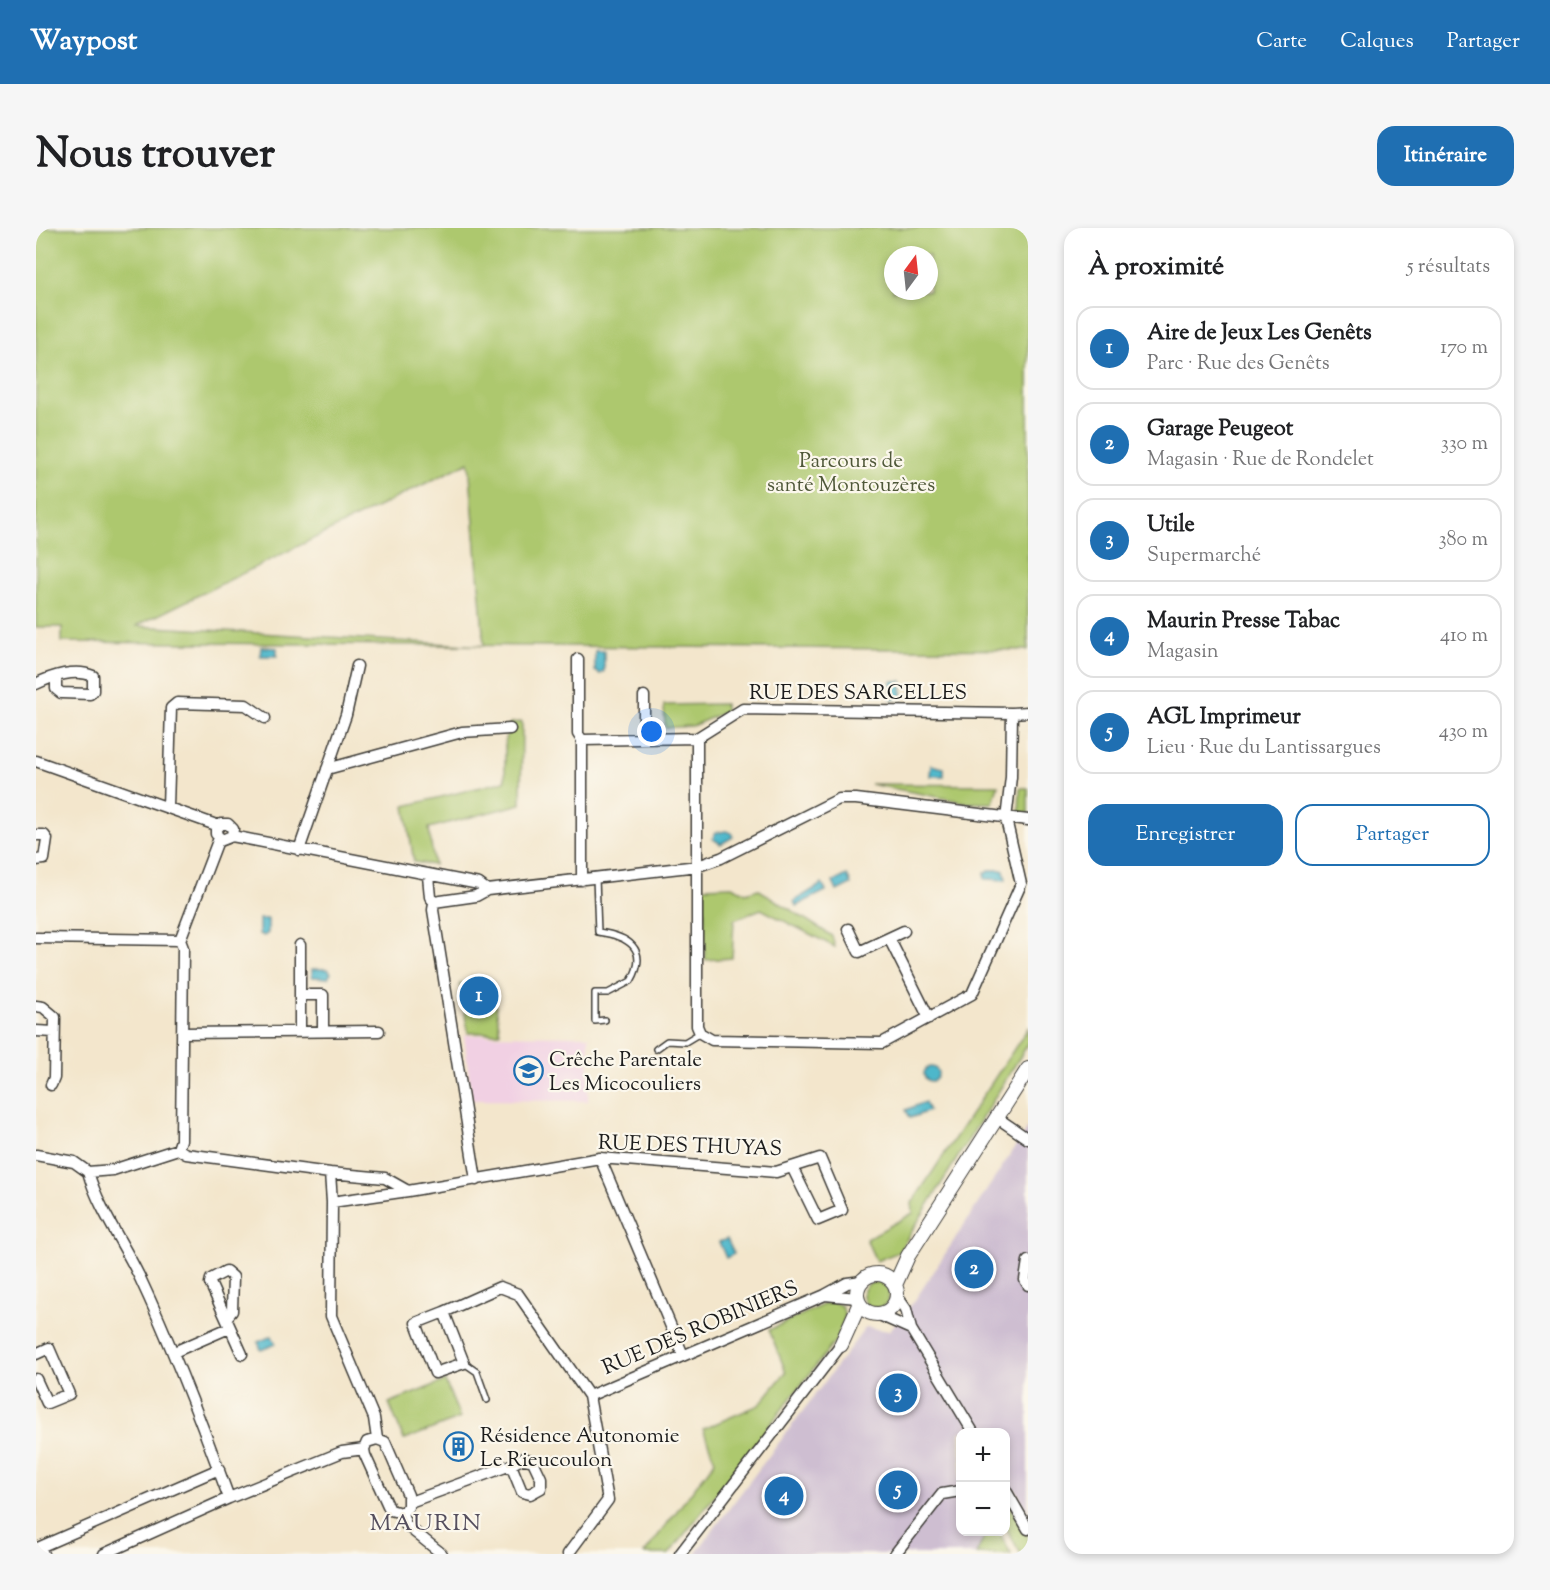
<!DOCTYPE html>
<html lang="fr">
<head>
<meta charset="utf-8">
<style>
	:root { --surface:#fff; --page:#f6f6f6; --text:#202124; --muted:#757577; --line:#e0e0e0; --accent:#1f6fb2 }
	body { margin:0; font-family:"Sorts Mill Goudy",serif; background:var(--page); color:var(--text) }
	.controls { position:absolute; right:18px; bottom:18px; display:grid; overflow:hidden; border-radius:12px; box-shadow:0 3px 9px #0003 }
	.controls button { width:54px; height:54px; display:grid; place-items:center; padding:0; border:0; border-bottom:2px solid var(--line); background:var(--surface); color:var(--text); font:30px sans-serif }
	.compass { position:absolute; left:848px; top:18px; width:54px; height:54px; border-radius:50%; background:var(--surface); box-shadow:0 3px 9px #0003; rotate:15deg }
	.you { position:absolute; left:616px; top:504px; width:21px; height:21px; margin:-15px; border:4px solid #fff; border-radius:50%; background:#1a73e8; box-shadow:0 0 0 9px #1a73e833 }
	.badge { display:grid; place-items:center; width:39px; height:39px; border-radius:50%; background:var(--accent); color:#fff; font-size:20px; font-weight:700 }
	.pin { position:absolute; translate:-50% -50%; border:3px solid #fff; box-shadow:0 2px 6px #0006 }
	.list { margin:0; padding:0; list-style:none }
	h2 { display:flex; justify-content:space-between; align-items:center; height:78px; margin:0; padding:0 24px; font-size:26px }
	h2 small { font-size:20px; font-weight:400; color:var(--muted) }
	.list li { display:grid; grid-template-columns:39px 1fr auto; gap:18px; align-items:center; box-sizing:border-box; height:84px; margin:0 12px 12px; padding:0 12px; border:2px solid var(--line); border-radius:18px }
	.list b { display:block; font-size:22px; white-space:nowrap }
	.list p { margin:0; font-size:20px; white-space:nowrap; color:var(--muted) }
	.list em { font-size:20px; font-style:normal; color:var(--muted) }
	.actions { display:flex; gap:12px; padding:18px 24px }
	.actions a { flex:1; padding:14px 0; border:2px solid var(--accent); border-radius:18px; text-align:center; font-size:21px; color:var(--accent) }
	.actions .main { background:var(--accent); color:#fff }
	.map { position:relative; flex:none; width:992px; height:1326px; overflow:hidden; border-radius:18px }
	header { display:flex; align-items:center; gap:36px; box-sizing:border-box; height:84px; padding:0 30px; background:var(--accent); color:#fff }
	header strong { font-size:28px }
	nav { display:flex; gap:33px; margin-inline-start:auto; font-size:21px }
	.intro { display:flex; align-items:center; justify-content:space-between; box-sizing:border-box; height:144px; padding:0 36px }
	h1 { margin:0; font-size:42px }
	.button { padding:15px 27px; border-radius:18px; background:var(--accent); color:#fff; font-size:21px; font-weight:700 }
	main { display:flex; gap:36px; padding:0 36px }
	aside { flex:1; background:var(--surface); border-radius:18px; box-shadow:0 3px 9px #0003 }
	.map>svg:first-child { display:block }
	.built { fill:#f1d0e3 }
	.industrial { fill:#cebed1 }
	.green { fill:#adc86e; stroke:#647245; stroke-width:1.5; fill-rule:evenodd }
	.water { fill:#4db7cb; stroke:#346a74; stroke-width:1.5 }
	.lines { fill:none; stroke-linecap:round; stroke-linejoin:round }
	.service-casing { stroke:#3c3a36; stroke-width:8 }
	.minor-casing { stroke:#3c3a36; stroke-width:13 }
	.tertiary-casing { stroke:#3c3a36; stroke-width:16 }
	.service { stroke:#fff; stroke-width:5 }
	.minor { stroke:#fff; stroke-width:10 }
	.tertiary { stroke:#fff; stroke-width:14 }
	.labels { text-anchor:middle; stroke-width:4.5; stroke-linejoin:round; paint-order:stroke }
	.park-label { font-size:21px; fill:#4f5839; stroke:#fbf7ec }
	.street-label { font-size:21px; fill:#1c1c1c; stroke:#fbf7ec }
	.poi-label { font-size:21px; fill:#1c1c1c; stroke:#fbf7ec; text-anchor:start }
	.quarter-label { font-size:24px; letter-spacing:1.5px; fill:#554f5e; stroke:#fbf7ec }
</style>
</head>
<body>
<header>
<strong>Waypost</strong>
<nav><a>Carte</a><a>Calques</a><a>Partager</a></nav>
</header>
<div class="intro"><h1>Nous trouver</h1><a class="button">Itinéraire</a></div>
<main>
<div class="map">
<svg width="992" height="1326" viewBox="0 0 992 1326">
	<rect width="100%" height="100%" fill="#fbf7ec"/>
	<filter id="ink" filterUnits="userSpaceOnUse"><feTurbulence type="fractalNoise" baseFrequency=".0167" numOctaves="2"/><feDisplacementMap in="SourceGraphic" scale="12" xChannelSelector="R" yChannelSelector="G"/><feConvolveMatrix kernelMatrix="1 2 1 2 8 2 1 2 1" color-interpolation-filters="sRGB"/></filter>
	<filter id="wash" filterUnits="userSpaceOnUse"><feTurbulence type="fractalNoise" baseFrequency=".008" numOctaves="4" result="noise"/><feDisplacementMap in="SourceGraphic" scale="24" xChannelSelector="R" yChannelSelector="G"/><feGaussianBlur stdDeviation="1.35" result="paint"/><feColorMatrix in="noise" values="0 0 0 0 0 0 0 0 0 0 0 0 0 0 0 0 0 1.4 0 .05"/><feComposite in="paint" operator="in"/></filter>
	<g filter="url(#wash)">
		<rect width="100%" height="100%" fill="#f3e6cc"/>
		<path class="built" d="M428 807 553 808 552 873 436 872Z"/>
		<path class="industrial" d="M992 899V1284L979 1261 970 1266 969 1204H924V1304H951L940 1326H659L830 1099 853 1103 879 1072Z"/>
		<path class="green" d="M0 0H992V422L26 414V399H0ZM857 27H893V63H857ZM433 234 448 418 101 398 102 397Z
			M689 476V484L656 498 629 500 628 477Z
			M486 494 485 576 393 600 398 637 378 634 369 578 469 553V512L474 495Z
			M834 556 962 557 957 575H933Z
			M984 560H992V588H983Z
			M696 658 710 665 722 661 796 708 799 719 725 681 698 692 696 730 669 732 668 659Z
			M456 752 464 805H432L424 756Z
			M992 800V816L863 1024 840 1033 830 1011 877 985 876 975Z
			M827 1067a13 13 0 1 1 26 0a13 13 0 1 1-26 0Z
			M795 1073 806 1078 809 1088 801 1111 633 1326H608L679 1233 667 1201 723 1177 750 1144 733 1102Z
			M409 1153 424 1190 368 1212 353 1175Z
			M969 1269 992 1309V1326H985L970 1300Z
			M951 1304H963L975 1326H940Z"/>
		<path class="water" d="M225 419 241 420V428H224Z
			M559 423H568V443L564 446 559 443Z
			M855 453H866V471H855Z
			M895 537 908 540V548H894Z
			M690 603 696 605 697 609 685 616 677 611 679 605Z
			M953 642H968L970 652 949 651 948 645Z
			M811 647 815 656 801 663 797 654Z
			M786 656 790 663 760 678 758 673Z
			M223 691H232V705L228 708 223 706Z
			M276 741H292L295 745 292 750 276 749Z
			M888 846a7 7 0 1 1 14 0a7 7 0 1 1-14 0Z
			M889 874 893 883 874 890 870 882Z
			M691 1011 698 1026 690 1030 683 1014Z
			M236 1108 240 1116 225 1122 222 1114Z"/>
	</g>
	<g filter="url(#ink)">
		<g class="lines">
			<defs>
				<path id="service" d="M560 650 562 704C591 708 614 720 595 753L572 765H559V793L569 792
					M620 821 631 813 649 814 664 805
					M428 1135 441 1144 451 1172"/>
				<path id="minor" d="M542 431V506L546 512V652
					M0 456C16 448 40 440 57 448V463L54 466 25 465 20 461V449
					M608 468V510
					M707 481 976 485 975 549 970 591 985 656 936 766 846 815 676 812 664 805 661 798V510Z
					M976 485 992 484
					M546 512 661 510
					M0 533 183 598
					M291 541 426 504 474 501
					M132 579 135 480 141 475 210 477 229 490
					M0 607H8L11 611 8 631 0 632
					M196 608 197 601 192 596H185L180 602V606L186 612 196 608 443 656 451 662
					M263 622 310 487 321 438
					M392 648 394 669 398 674
					M398 674 440 668 451 662 662 638 685 630 803 571H820L992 592
					M398 674 397 682 440 952
					M812 701 823 724 868 703
					M0 710 144 712
					M853 710 893 790
					M264 767V717
					M0 778 7 779 19 789 18 850 15 857
					M0 803 18 804
					M264 803V767H287V803
					M146 805 343 803
					M960 889 992 911
					M142 921 145 912 147 720 144 712 183 610
					M0 927 38 934 52 944 77 942 142 921 150 926 294 945
					M564 930 647 1127
					M52 944C63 982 87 1014 104 1050 138 1122 166 1196 193 1270
					M294 945 349 950 372 963 296 974Z
					M372 963 564 930 740 944 784 930 806 982 782 992 757 941
					M296 974 295 1088 338 1190 341 1211
					M992 1033 989 1052 992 1057
					M789 1067 821 1070
					M861 1068 870 1081 875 1101 937 1204
					M408 1084 464 1059 482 1066 553 1168 572 1272 532 1326
					M408 1084 428 1135 399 1145 380 1095Z
					M841 1086 875 1101
					M191 1089 196 1083 197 1049 190 1043 175 1051 174 1055 206 1126
					M138 1124 193 1100
					M0 1126 13 1120 33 1166 11 1175 0 1151
					M553 1168 789 1067 811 1055 826 1053
					M341 1211 349 1214 372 1267V1279L366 1285 354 1282 329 1227 328 1221 331 1214Z
					M969 1261 992 1301
					M374 1274 475 1237 487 1230 497 1233 505 1250V1260L494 1266 486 1264 475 1237
					M366 1285 370 1297 406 1326
					M7 1326 4 1319 183 1241
					M68 1326 193 1270 306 1224 328 1221
					M644 1326 805 1117
					M859 1326 906 1266 924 1263"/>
				<path id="tertiary" d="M821 1066a20 20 0 1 1 40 0a20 20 0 1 1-40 0Z
					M859 1057 872 1028 992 841
					M805 1117 823 1077"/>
			</defs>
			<use href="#service" class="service-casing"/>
			<use href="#minor" class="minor-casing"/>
			<use href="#tertiary" class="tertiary-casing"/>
			<use href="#service" class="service"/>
			<use href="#minor" class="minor"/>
			<use href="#tertiary" class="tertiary"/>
		</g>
	</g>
	<defs>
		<symbol id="school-ring" viewBox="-11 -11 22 22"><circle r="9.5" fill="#fbf7ec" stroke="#1f6fb2" stroke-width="1.5"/><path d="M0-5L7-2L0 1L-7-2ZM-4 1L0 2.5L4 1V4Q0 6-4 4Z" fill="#1f6fb2"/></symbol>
		<symbol id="building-ring" viewBox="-11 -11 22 22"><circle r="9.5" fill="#fbf7ec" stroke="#1f6fb2" stroke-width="1.5"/><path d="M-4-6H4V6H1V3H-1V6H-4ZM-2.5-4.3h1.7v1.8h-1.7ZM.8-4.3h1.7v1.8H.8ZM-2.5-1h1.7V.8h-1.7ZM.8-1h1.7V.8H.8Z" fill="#1f6fb2"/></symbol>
	</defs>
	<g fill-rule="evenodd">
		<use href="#school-ring" x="476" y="826" width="33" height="33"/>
		<use href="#building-ring" x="406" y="1202" width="33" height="33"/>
	</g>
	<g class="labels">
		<g class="park-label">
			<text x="815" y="239">Parcours de<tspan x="815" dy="24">santé Montouzères</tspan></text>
		</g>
		<g class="street-label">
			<text x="822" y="471">RUE DES SARCELLES</text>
			<text transform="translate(654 917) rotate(2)" y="7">RUE DES THUYAS</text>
			<text transform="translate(664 1099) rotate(-23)" y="7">RUE DES ROBINIERS</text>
		</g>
		<g class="poi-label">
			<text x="513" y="838">Crêche Parentale<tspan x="513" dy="24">Les Micocouliers</tspan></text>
			<text x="444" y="1214">Résidence Autonomie<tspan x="444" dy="24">Le Rieucoulon</tspan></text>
		</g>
		<g class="quarter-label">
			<text x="390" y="1302">MAURIN</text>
		</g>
	</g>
</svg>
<div class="controls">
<button>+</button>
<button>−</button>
</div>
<svg class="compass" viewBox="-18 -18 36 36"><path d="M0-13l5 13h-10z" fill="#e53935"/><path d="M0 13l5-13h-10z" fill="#757577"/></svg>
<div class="you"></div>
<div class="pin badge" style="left:443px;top:768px">1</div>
<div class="pin badge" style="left:938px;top:1041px">2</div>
<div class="pin badge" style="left:862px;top:1165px">3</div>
<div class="pin badge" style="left:748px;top:1268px">4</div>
<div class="pin badge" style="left:862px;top:1262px">5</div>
</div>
<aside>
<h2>À proximité<small>5 résultats</small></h2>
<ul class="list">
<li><span class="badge">1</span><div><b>Aire de Jeux Les Genêts</b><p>Parc · Rue des Genêts</p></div><em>170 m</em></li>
<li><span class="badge">2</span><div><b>Garage Peugeot</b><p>Magasin · Rue de Rondelet</p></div><em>330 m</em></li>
<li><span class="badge">3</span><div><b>Utile</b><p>Supermarché</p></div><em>380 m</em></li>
<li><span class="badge">4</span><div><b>Maurin Presse Tabac</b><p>Magasin</p></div><em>410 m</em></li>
<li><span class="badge">5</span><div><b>AGL Imprimeur</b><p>Lieu · Rue du Lantissargues</p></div><em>430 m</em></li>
</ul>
<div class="actions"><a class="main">Enregistrer</a><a>Partager</a></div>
</aside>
</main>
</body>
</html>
